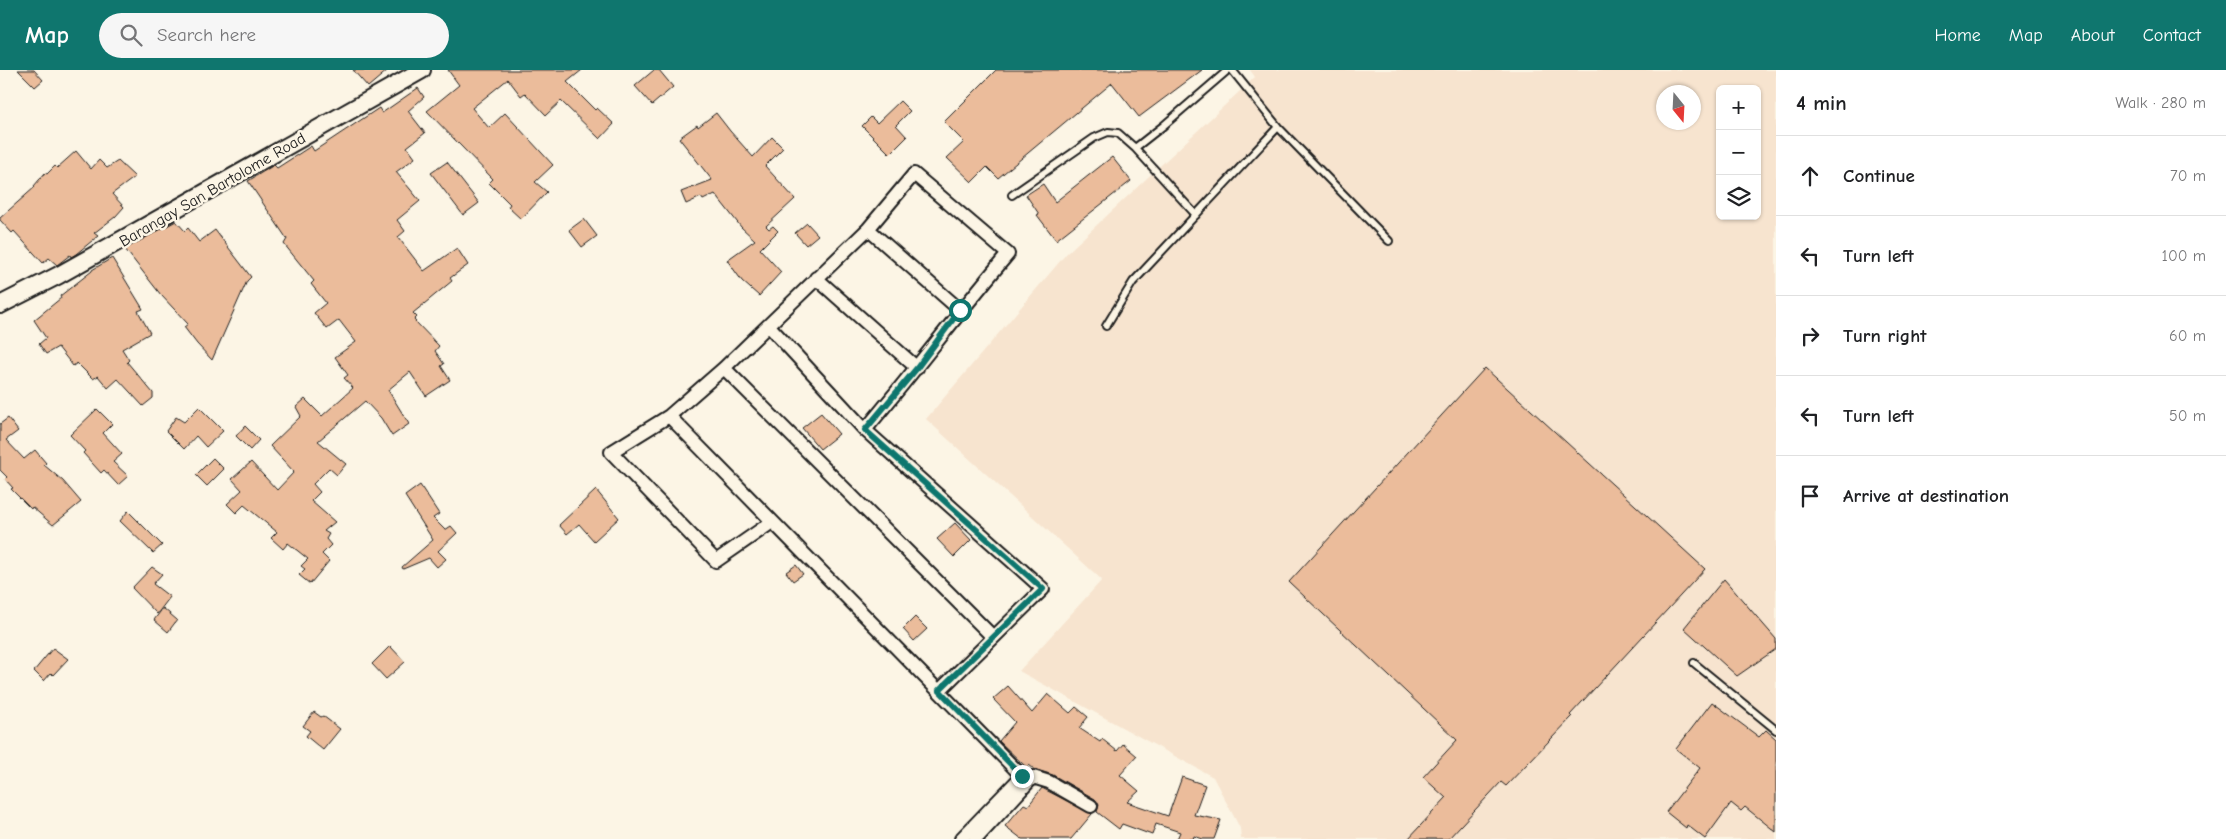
<!DOCTYPE html>
<html lang="en">
<head>
<meta charset="utf-8">
<style>
	:root { --surface:#fff; --page:#f6f6f6; --text:#202124; --muted:#757577; --line:#e0e0e0; --accent:#0f766e }
	body { margin:0; font-family:"Comic Neue",sans-serif; background:var(--page); color:var(--text) }
	.controls { position:absolute; right:15px; top:15px; display:grid; overflow:hidden; border-radius:8px; box-shadow:0 1px 4px #0004 }
	.controls button { width:45px; height:45px; display:grid; place-items:center; padding:0; border:0; border-bottom:1px solid var(--line); background:var(--surface); color:var(--text); font:25px sans-serif }
	.compass { position:absolute; left:1656px; top:15px; width:45px; height:45px; border-radius:50%; background:var(--surface); box-shadow:0 1px 4px #0004; rotate:162deg }
	.stop { position:absolute; width:15px; height:15px; margin:-11px; border:4px solid #0f766e; border-radius:50%; background:#fff }
	.stop.end { background:#0f766e; border-color:#fff; box-shadow:0 1px 5px #0008 }
	.list { margin:0; padding:0; list-style:none }
	h2 { display:flex; justify-content:space-between; align-items:center; height:65px; margin:0; padding:0 20px; font-size:21px }
	h2 small { font-size:16px; font-weight:400; color:var(--muted) }
	.list li { display:grid; grid-template-columns:32px 1fr auto; gap:15px; align-items:center; box-sizing:border-box; height:80px; padding:0 20px; border-top:1px solid var(--line) }
	.list b { display:block; font-size:19px; white-space:nowrap }
	.list em { font-size:16px; font-style:normal; color:var(--muted) }
	.icon { flex:none; width:28px; height:28px; fill:none; stroke:currentColor; stroke-width:2; stroke-linecap:round; stroke-linejoin:round }
	.map { position:relative; flex:none; width:1776px; height:769px; overflow:hidden }
	header { display:flex; align-items:center; gap:30px; box-sizing:border-box; height:70px; padding:0 25px; background:var(--accent); color:#fff }
	header strong { font-size:24px }
	nav { display:flex; gap:28px; margin-inline-start:auto; font-size:18px }
	.search { width:350px; height:45px; background:var(--page); display:flex; align-items:center; gap:12px; box-sizing:border-box; padding:0 18px; border-radius:28px; color:var(--muted); font-size:19px }
	main { display:flex }
	aside { flex:1; background:var(--surface) }
	.map>svg:first-child { display:block }
	.built { fill:#f7e4cf; fill-rule:evenodd }
	.building { fill:#ebbc9b; stroke:#1c1c1c }
	.lines { fill:none; stroke-linecap:round; stroke-linejoin:round }
	.service-casing { stroke:#1c1c1c; stroke-width:10 }
	.minor-casing { stroke:#1c1c1c; stroke-width:16 }
	.tertiary-casing { stroke:#1c1c1c; stroke-width:20 }
	.service { stroke:#fcf5e5; stroke-width:6 }
	.minor { stroke:#fcf5e5; stroke-width:12 }
	.tertiary { stroke:#fcf5e5; stroke-width:16 }
	.route { stroke:#0f766e; stroke-width:6 }
	.labels { text-anchor:middle; stroke-width:5; stroke-linejoin:round; paint-order:stroke }
	.street-label { font-size:16px; fill:#1c1c1c; stroke:#fcf5e5 }
</style>
</head>
<body>
<header>
<strong>Map</strong>
<div class="search"><svg class="icon" aria-label="search" viewBox="0 0 24 24"><circle cx="10" cy="10" r="6"/><path d="M15 15l6 6"/></svg>Search here</div>
<nav><a>Home</a><a>Map</a><a>About</a><a>Contact</a></nav>
</header>
<main>
<div class="map">
<svg width="1776" height="769" viewBox="0 0 1776 769">
	<rect width="100%" height="100%" fill="#fcf5e5"/>
	<filter id="ink" filterUnits="userSpaceOnUse"><feTurbulence type="fractalNoise" baseFrequency=".02" numOctaves="2"/><feDisplacementMap in="SourceGraphic" scale="10" xChannelSelector="R" yChannelSelector="G"/><feConvolveMatrix kernelMatrix="1 2 1 2 8 2 1 2 1" color-interpolation-filters="sRGB"/></filter>
	<g filter="url(#ink)">
		<path class="built" d="M1250 0H1776V769H1241L1240 758 1213 707 1019 601 1102 510 926 349 1067 183 1255 7ZM1720 19H1757V146H1720ZM1664 22H1694V52H1664Z"/>
		<path class="building" d="M18 0H34L43 10 35 17Z
			M353 0H388L368 17Z
			M448 0H582L567 12 595 40 597 38 614 54 600 69 561 31 546 45 525 23 521 26 508 9 472 38 489 58 505 43 553 95 535 112 547 122 521 149 508 137 510 134 489 113 493 109 427 41 459 15Z
			M654 0H659L673 17 652 35 635 16Z
			M996 0H1202L1139 47 1112 13 998 108 987 97 972 112 947 88 964 72 944 52Z
			M418 18 424 27 408 41 425 63 407 77 415 88 396 102 420 131 397 150 405 161 398 167 424 201 457 178 468 195 450 208 452 211 413 243 417 247 414 250 439 276 435 281 444 294 441 296 450 310 426 326 410 302 388 320 409 354 392 366 381 348 365 331 318 371 346 394 337 405 329 398 313 414 320 422 311 431 335 452 324 461 329 464 326 469 331 475 322 484 329 491 310 514 299 505 305 499 301 496 308 489 288 473 283 479 271 468 277 462 244 435 236 443 227 434 242 420 232 409 251 392 277 420 294 402 270 376 301 346 296 337 305 329 322 346 353 318 344 308 348 305 335 287 356 272 339 250 327 259 314 243 326 233 311 214 314 211 284 174 287 169 248 111 274 95 277 98 311 76 314 81 379 38 382 43Z
			M900 31 910 41 896 55 907 67 890 84 862 56 871 47 877 53Z
			M716 43 730 61 753 87 772 67 783 78 765 96 795 129 766 156 769 159 773 156 778 161 760 179 781 202 759 226 742 211 727 190 755 170 741 157 715 124 703 130 701 127 686 134 681 122 712 110 679 68 697 55 698 57Z
			M76 81 91 99 99 90 107 98 118 91 135 107 112 124 124 137 115 147 94 163 98 166 76 184 71 187 70 185 57 195 49 188 43 193 14 161 12 163 0 150V148L35 117 34 116 45 103 47 104 55 96 57 98Z
			M1112 87 1131 111 1056 170 1037 145 1039 144 1026 125 1043 114 1055 132Z
			M447 92 479 133 463 145 431 103Z
			M584 149 597 166 582 177 569 160Z
			M176 151 185 161 188 158 199 172 215 160 251 207 247 211 212 290 197 274 184 257 188 254 161 225 125 179Z
			M807 153 818 165 806 175 795 163Z
			M112 188 143 239 138 241 150 263 122 279 129 290 127 292 153 323V328L143 336 118 309 108 318 98 306 93 309 77 293 73 296 58 277 46 284 39 274 46 268 34 250 61 228 60 226 92 201V200Z
			M1485 298 1705 499 1570 645 1572 647 1506 716 1501 712 1448 769H1408L1446 728 1423 707 1457 670 1289 512Z
			M199 337 223 361 206 377 196 366 184 379 166 361 176 347 184 352Z
			M97 339 112 354 103 363 122 384 113 392 128 406 118 415 104 400 101 403 83 383 85 381 70 365Z
			M821 343 839 364 820 379 802 358Z
			M8 348 18 361 6 370 24 389 35 380 46 393 44 395 63 411 81 432 53 455 32 437 31 439 11 419 13 418 5 409 7 407 0 400V354Z
			M245 356 259 370 250 380 236 366Z
			M213 388 224 399 207 416 196 405Z
			M420 415 439 444 433 448 445 460 451 456 457 463 438 481 446 489 437 497 429 488 403 499 402 497 433 470 405 426Z
			M596 420 619 448 594 471 579 454 567 464 559 455Z
			M128 441 162 475 153 483 120 451Z
			M955 453 971 470 954 487 937 469Z
			M796 495 803 504 793 511 786 502Z
			M152 497 162 504 153 514 170 527 157 544 132 518Z
			M1724 509 1776 569V579L1737 606 1684 558Z
			M163 538 177 550 168 562 154 550Z
			M915 547 927 559 914 571 903 559Z
			M390 576 405 592 386 609 372 594Z
			M53 578 68 589 53 605 51 603 44 611 34 601Z
			M1008 616 1032 643 1048 624 1070 643 1076 637 1088 647 1079 658 1100 672 1102 669 1117 681 1123 674 1137 686 1120 705 1139 721 1127 732 1168 746 1182 707 1205 715 1194 745 1221 750 1214 769H1203L1194 766 1193 769H1177L1180 762 1156 754 1152 765 1122 754 1119 759 1097 742 1099 735 1095 729 1053 705 1034 699 1029 695 1027 698 999 671 1015 652 993 629Z
			M1712 632 1759 667 1766 660 1776 669V762L1745 737 1741 741 1731 733 1705 769 1687 755 1686 758 1666 742 1700 698 1676 679Z
			M314 642 321 647 323 646 340 659 323 680 306 666 310 661 303 656Z
			M1042 718 1092 744 1071 769H1022L1005 756 1024 734 1028 736Z"/>
		<g class="lines">
			<defs>
				<path id="service" d="M1232 0 1278 57 1389 171
					M1135 78 1196 145
					M1012 125 1094 68 1108 62 1118 63 1135 78 1163 56 1228 0
					M1106 256 1133 212 1278 57
					M1694 593 1776 660"/>
				<path id="minor" d="M868 159 960 240
					M816 208 917 298
					M769 256 865 360 1043 519 939 621
					M724 298 993 567
					M669 346 1022 706 961 769
					M772 452 716 491 611 382 669 346 724 298 868 159 914 104 1008 184C959 242 914 302 865 360
					M976 769 1033 707 1049 712 1091 736"/>
				<path id="tertiary" d="M0 235 59 205 422 0"/>
			</defs>
			<use href="#service" class="service-casing"/>
			<use href="#minor" class="minor-casing"/>
			<use href="#tertiary" class="tertiary-casing"/>
			<use href="#service" class="service"/>
			<use href="#minor" class="minor"/>
			<use href="#tertiary" class="tertiary"/>
		</g>
	</g>
	<g class="lines" filter="url(#ink)">
		<path class="route" d="M960 240 917 298 865 360 1043 519 939 620 1022 706"/>
	</g>
	<g class="labels">
		<g class="street-label">
			<text transform="translate(212 119) rotate(-30)" y="6">Barangay San Bartolome Road</text>
		</g>
	</g>
</svg>
<div class="controls">
<button>+</button>
<button>−</button>
<button><svg class="icon" aria-label="layers" viewBox="0 0 24 24"><path d="M12 4l9 5-9 5-9-5zM3 14l9 5 9-5"/></svg></button>
</div>
<svg class="compass" viewBox="-18 -18 36 36"><path d="M0-13l5 13h-10z" fill="#e53935"/><path d="M0 13l5-13h-10z" fill="#757577"/></svg>
<div class="stop" style="left:960px;top:240px"></div>
<div class="stop end" style="left:1022px;top:706px"></div>
</div>
<aside>
<h2>4 min<small>Walk · 280 m</small></h2>
<ul class="list">
<li><svg class="icon" aria-label="ahead" viewBox="0 0 24 24"><path d="M12 20V5M6 11l6-6 6 6"/></svg><div><b>Continue</b></div><em>70 m</em></li>
<li><svg class="icon" aria-label="left" viewBox="0 0 24 24"><path d="M17 20v-9H6M10 6l-5 5 5 5"/></svg><div><b>Turn left</b></div><em>100 m</em></li>
<li><svg class="icon" aria-label="right" viewBox="0 0 24 24"><path d="M7 20v-9h11M14 6l5 5-5 5"/></svg><div><b>Turn right</b></div><em>60 m</em></li>
<li><svg class="icon" aria-label="left" viewBox="0 0 24 24"><path d="M17 20v-9H6M10 6l-5 5 5 5"/></svg><div><b>Turn left</b></div><em>50 m</em></li>
<li><svg class="icon" aria-label="arrive" viewBox="0 0 24 24"><path d="M6 21V4h12l-3 4 3 4H6"/></svg><div><b>Arrive at destination</b></div></li>
</ul>
</aside>
</main>
</body>
</html>
